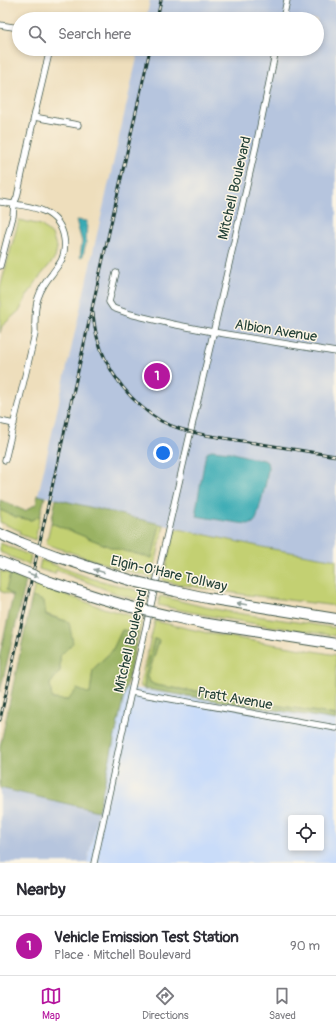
<!DOCTYPE html>
<html lang="en">
<head>
<meta charset="utf-8">
<style>
	:root { --surface:#fff; --page:#f2f2f3; --text:#2b2b33; --muted:#7c7c81; --line:#e1e1e2; --accent:#b5179e }
	body { margin:0; font-family:Pangolin,sans-serif; background:var(--page); color:var(--text) }
	.controls { position:absolute; right:12px; bottom:12px; display:grid; overflow:hidden; border-radius:4px; box-shadow:0 2px 6px #0003 }
	.controls button { width:36px; height:36px; display:grid; place-items:center; padding:0; border:0; border-bottom:1px solid var(--line); background:var(--surface); color:var(--text); font:20px sans-serif }
	.you { position:absolute; left:163px; top:453px; width:14px; height:14px; margin:-10px; border:3px solid #fff; border-radius:50%; background:#1a73e8; box-shadow:0 0 0 6px #1a73e833 }
	.badge { display:grid; place-items:center; width:26px; height:26px; border-radius:50%; background:var(--accent); color:#fff; font-size:13px; font-weight:700 }
	.pin { position:absolute; translate:-50% -50%; border:2px solid #fff; box-shadow:0 1px 4px #0006 }
	.list { margin:0; padding:0; list-style:none }
	h2 { display:flex; justify-content:space-between; align-items:center; height:52px; margin:0; padding:0 16px; font-size:17px }
	h2 small { font-size:13px; font-weight:400; color:var(--muted) }
	.list li { display:grid; grid-template-columns:26px 1fr auto; gap:12px; align-items:center; box-sizing:border-box; height:60px; padding:0 16px; border-top:1px solid var(--line) }
	.list b { display:block; font-size:15px; white-space:nowrap }
	.list p { margin:0; font-size:13px; white-space:nowrap; color:var(--muted) }
	.list em { font-size:13px; font-style:normal; color:var(--muted) }
	.icon { flex:none; width:22px; height:22px; fill:none; stroke:currentColor; stroke-width:2; stroke-linecap:round; stroke-linejoin:round }
	.map { position:relative; flex:none; width:336px; height:863px; overflow:hidden }
	.search { position:absolute; background:var(--surface); box-shadow:0 2px 6px #0003; left:12px; right:12px; top:12px; height:44px; display:flex; align-items:center; gap:10px; box-sizing:border-box; padding:0 14px; border-radius:22px; color:var(--muted); font-size:15px }
	.sheet { height:112px; background:var(--surface) }
	nav { display:flex; justify-content:space-around; align-items:center; box-sizing:border-box; height:56px; border-top:1px solid var(--line); background:var(--surface); font-size:11px; color:var(--muted) }
	nav a { display:grid; justify-items:center; gap:2px }
	nav .on { color:var(--accent) }
	.map>svg:first-child { display:block }
	.built { fill:#c9dcf9; fill-rule:evenodd }
	.industrial { fill:#b6c5de }
	.green { fill:#c3d072; stroke:#718653 }
	.forest { fill:#9ab264; stroke:#5c784c }
	.water { fill:#39aab4; stroke:#2c7474 }
	.lines { fill:none; stroke-linecap:round; stroke-linejoin:round }
	.minor-casing { stroke:#3e5548; stroke-width:7 }
	.motorway-casing { stroke:#3e5548; stroke-width:12 }
	.minor { stroke:#fff; stroke-width:5.5 }
	.motorway { stroke:#fff; stroke-width:10 }
	.rail-casing { stroke:#1f3d34; stroke-width:3 }
	.rail { stroke:#fcf5e5; stroke-width:1.5; stroke-dasharray:4.5; stroke-linecap:butt }
	.motorway-bridge-casing { stroke:#3e5548; stroke-width:12; stroke-linecap:butt }
	.motorway-bridge { stroke:#fff; stroke-width:10 }
	.oneway { fill:#8f9e9a }
	.labels { text-anchor:middle; stroke-width:3; stroke-linejoin:round; paint-order:stroke }
	.street-label { font-size:14px; fill:#1f3d34; stroke:#fcf5e5 }
</style>
</head>
<body>
<div class="map">
<svg width="336" height="863" viewBox="0 0 336 863">
	<rect width="100%" height="100%" fill="#fcf5e5"/>
	<filter id="ink" filterUnits="userSpaceOnUse"><feTurbulence type="fractalNoise" baseFrequency=".025" numOctaves="2"/><feDisplacementMap in="SourceGraphic" scale="8" xChannelSelector="R" yChannelSelector="G"/><feConvolveMatrix kernelMatrix="1 2 1 2 8 2 1 2 1" color-interpolation-filters="sRGB"/></filter>
	<filter id="wash" filterUnits="userSpaceOnUse"><feTurbulence type="fractalNoise" baseFrequency=".012" numOctaves="4" result="noise"/><feDisplacementMap in="SourceGraphic" scale="16" xChannelSelector="R" yChannelSelector="G"/><feGaussianBlur stdDeviation="0.9" result="paint"/><feColorMatrix in="noise" values="0 0 0 0 0 0 0 0 0 0 0 0 0 0 0 0 0 1.4 0 .05"/><feComposite in="paint" operator="in"/></filter>
	<g filter="url(#wash)">
		<rect width="100%" height="100%" fill="#eedebc"/>
		<path class="built" d="M126 687 336 720V863H87ZM291 818H321V848H291Z"/>
		<path class="industrial" d="M150 0H336V560L267 548 164 525 38 495 139 49H317V19H146Z
			M0 788 98 811 87 863H0Z"/>
		<path class="green" d="M19 220 41 225 52 235 57 248 55 258 38 279 27 296 20 310 2 326 0 333V288Z
			M0 510 16 517 31 520 40 516 35 540 19 534 20 531 0 522Z
			M51 523 113 548 152 558 160 524 164 525 152 578 102 563 46 544Z
			M178 529 267 548 336 560V606L241 594 177 584 163 581 173 535 175 531Z
			M0 543 31 556 29 565 0 552Z
			M41 560 90 578 147 593 145 602 120 595 56 570 55 574 39 569Z
			M0 571 10 574 9 580 13 596 0 591Z
			M35 584 103 608 142 619 139 632 122 630 112 651 93 669 90 695 68 700 52 699 50 684 60 671V656L69 622 46 614 32 597Z
			M160 596 200 606 230 612 336 628V636C277 627 217 619 158 605Z
			M155 621 212 634 302 649 336 655V715L245 700 219 697 198 691H192L155 685 150 682 148 676 159 641 154 639 145 676 144 689 141 687 140 683Z"/>
		<path class="forest" d="M38 495 45 497 40 516 31 520 16 517 0 510V500L25 511 36 504Z
			M56 499 160 524 152 558 113 548 51 523Z
			M10 574 26 581 0 692V654L13 596 6 590Z
			M32 597 44 601 46 615 69 622 73 643 60 656V671L50 684 52 699 68 700 77 689 90 694 93 669 112 651 122 630 139 632 126 687 98 811 0 788V747Z
			M154 639 159 640 148 676 150 682 155 685 192 691H198L219 697 245 700 336 715V720L144 689 145 676Z"/>
		<path class="water" d="M76 220 87 221 86 242 83 256 80 257 82 242Z
			M211 450 230 452 252 458 264 460 267 462 268 467 266 482 257 517C256 520 254 523 251 524 248 525 201 517 197 516L196 510 205 458 207 453Z"/>
	</g>
	<g filter="url(#ink)">
		<g class="lines">
			<defs>
				<path id="minor" d="M283 19 287 0
					M0 25 19 28
					M34 117 78 125
					M0 202C25 206 59 206 64 238 65 244 65 252 62 259 60 264 55 269 52 274 46 281 41 289 38 298 34 310 35 321 35 334L5 460
					M0 266 13 216 14 204 17 197 34 117 50 49
					M116 273 109 302 113 308 130 314 172 324 213 332 336 352
					M0 421 14 424
					M131 692 336 728
					M94 863 131 692 256 146 276 49"/>
				<path id="motorway" d="M0 534 21 543
					M56 556 107 573 137 582
					M0 562 15 568
					M50 582 103 599 131 607
					M175 591 207 598 336 619
					M170 616 202 623 336 644"/>
			</defs>
			<use href="#minor" class="minor-casing"/>
			<use href="#motorway" class="motorway-casing"/>
			<use href="#minor" class="minor"/>
			<use href="#motorway" class="motorway"/>
			<defs>
				<path id="rail" d="M157 19 161 0
					M93 313C94 322 95 332 98 340 107 372 132 404 161 421 174 428 190 432 205 435L336 456
					M0 720 150 49"/>
			</defs>
			<use href="#rail" class="rail-casing"/>
			<use href="#rail" class="rail"/>
			<defs>
				<path id="motorway-bridge" d="M21 543 56 556
					M15 568 50 582
					M137 582 175 591
					M131 607 170 616"/>
			</defs>
			<use href="#motorway-bridge" class="motorway-bridge-casing"/>
			<use href="#motorway-bridge" class="motorway-bridge"/>
		</g>
		<defs><path id="oneway-solid" d="M-6-.8H1V-3.2L6.5 0L1 3.2V.8H-6Z"/></defs>
		<g class="oneway">
			<use href="#oneway-solid" transform="translate(99 571) rotate(-162)"/>
			<use href="#oneway-solid" transform="translate(33 575) rotate(21)"/>
			<use href="#oneway-solid" transform="translate(242 604) rotate(-170)"/>
		</g>
	</g>
	<g class="labels">
		<g class="street-label">
			<text transform="translate(234 188) rotate(-77)" y="5">Mitchell Boulevard</text>
			<text transform="translate(276 330) rotate(9)" y="5">Albion Avenue</text>
			<text transform="translate(169 573) rotate(13)" y="5">Elgin-O'Hare Tollway</text>
			<text transform="translate(130 641) rotate(-77)" y="5">Mitchell Boulevard</text>
			<text transform="translate(235 698) rotate(10)" y="5">Pratt Avenue</text>
		</g>
	</g>
</svg>
<div class="controls">
<button><svg class="icon" aria-label="locate" viewBox="0 0 24 24"><circle cx="12" cy="12" r="6"/><path d="M12 2v4M12 18v4M2 12h4M18 12h4"/></svg></button>
</div>
<div class="you"></div>
<div class="pin badge" style="left:157px;top:376px">1</div>
<div class="search"><svg class="icon" aria-label="search" viewBox="0 0 24 24"><circle cx="10" cy="10" r="6"/><path d="M15 15l6 6"/></svg>Search here</div>
</div>
<section class="sheet">
<h2>Nearby<small></small></h2>
<ul class="list">
<li><span class="badge">1</span><div><b>Vehicle Emission Test Station</b><p>Place · Mitchell Boulevard</p></div><em>90 m</em></li>
</ul>
</section>
<nav>
<a class="on"><svg class="icon" aria-label="map" viewBox="0 0 24 24"><path d="M3 6l6-2 6 2 6-2v14l-6 2-6-2-6 2zM9 4v14M15 6v14"/></svg>Map</a>
<a><svg class="icon" aria-label="directions" viewBox="0 0 24 24"><path d="M12 3l9 9-9 9-9-9zM9 14v-3h6M13 9l2 2-2 2"/></svg>Directions</a>
<a><svg class="icon" aria-label="saved" viewBox="0 0 24 24"><path d="M7 4h10v16l-5-4-5 4z"/></svg>Saved</a>
</nav>
</body>
</html>
